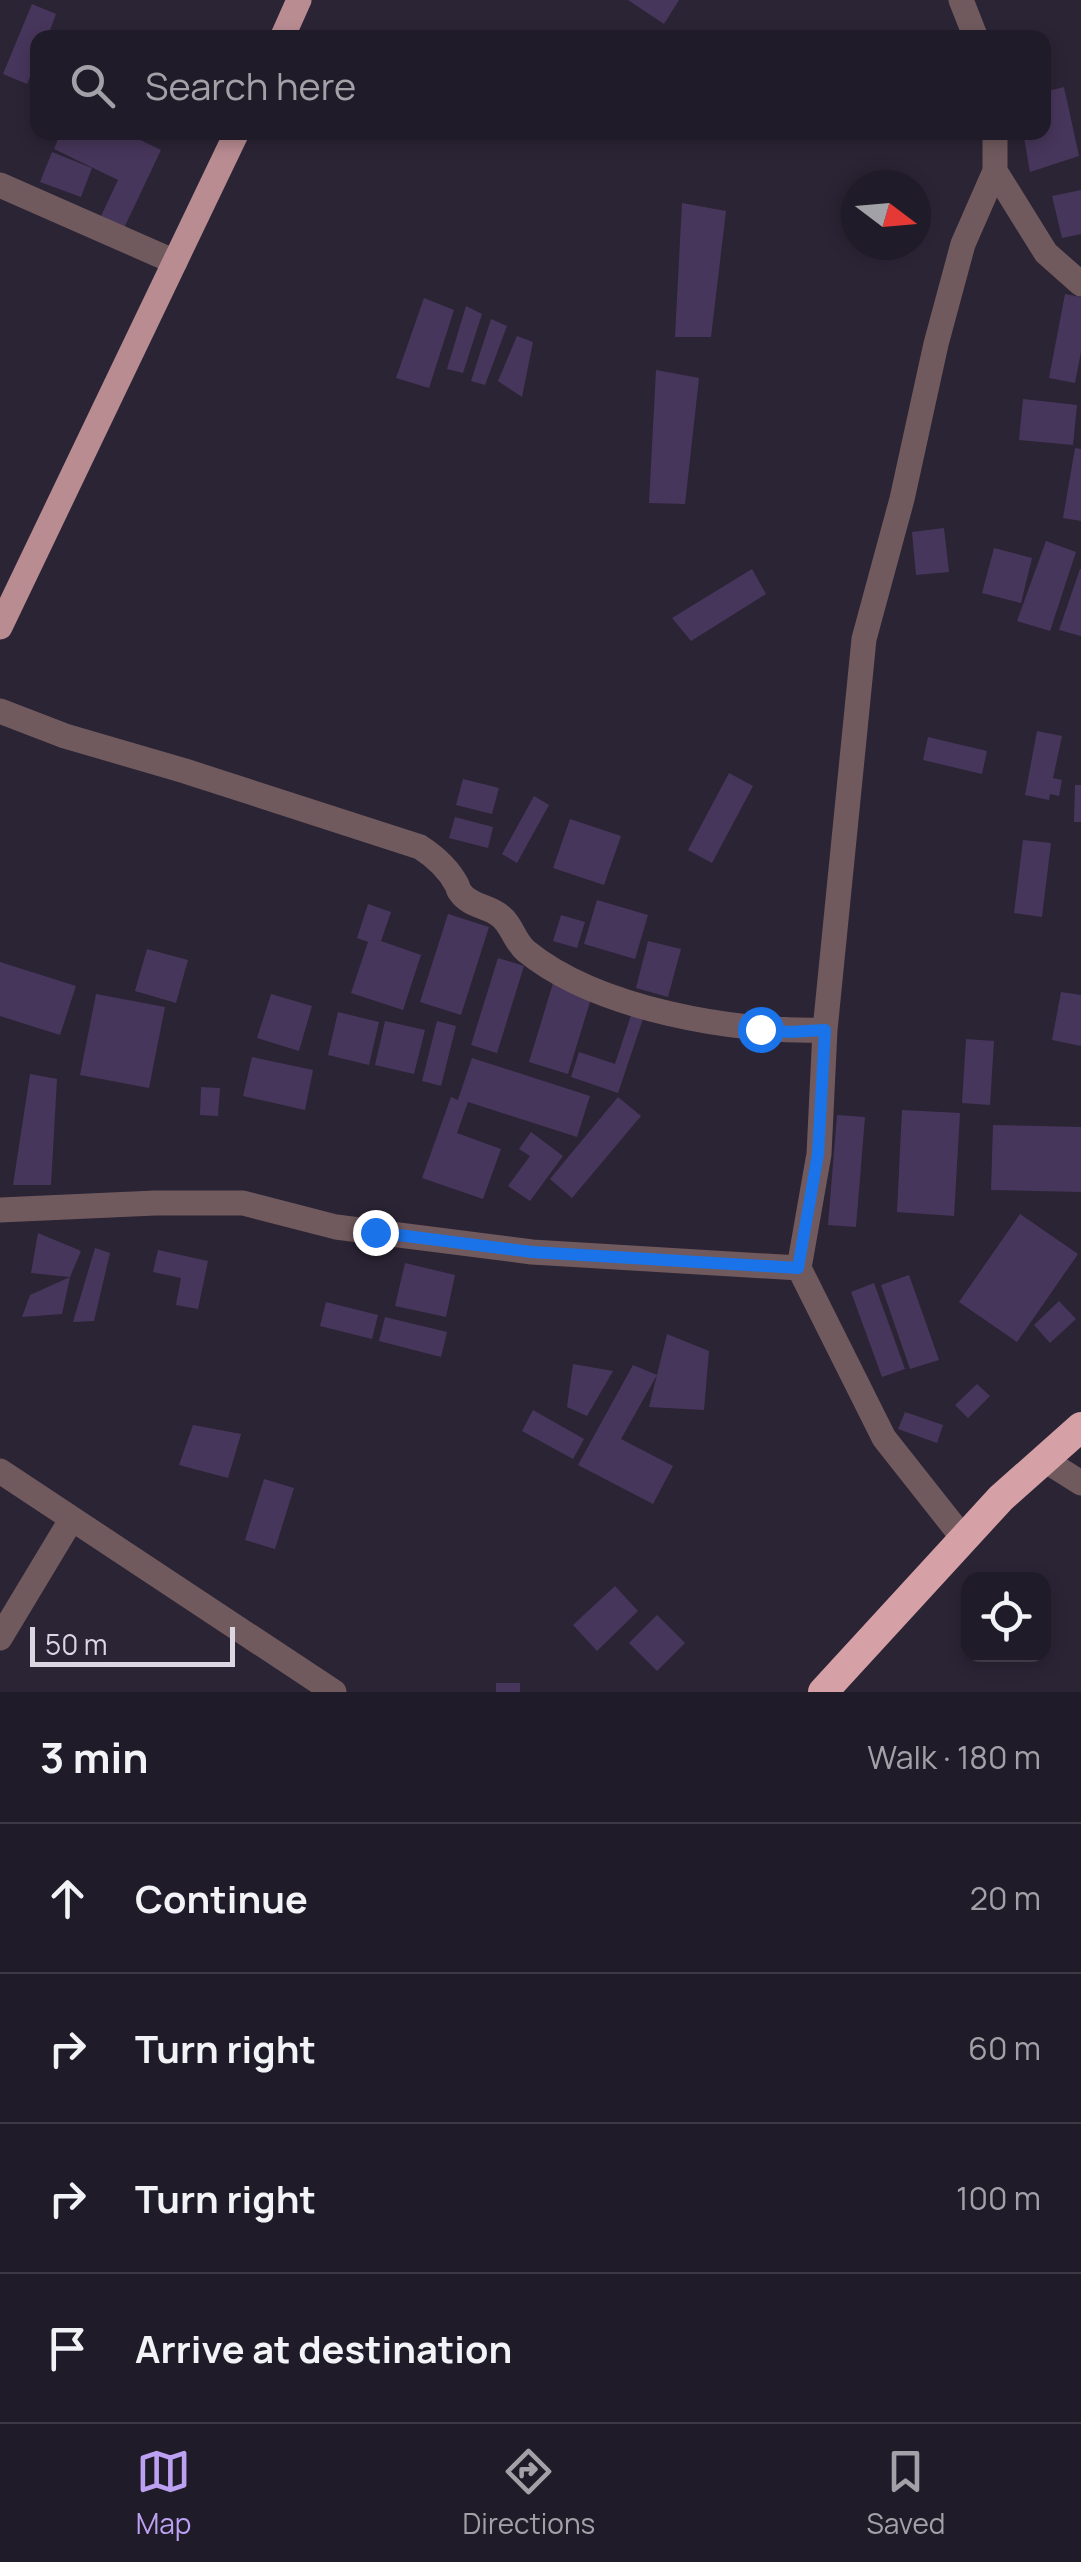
<!DOCTYPE html>
<html lang="en">
<head>
<meta charset="utf-8">
<style>
	:root { --surface:#201b28; --page:#2d2834; --text:#f1f3f6; --muted:#a2a1a8; --line:#3d3945; --accent:#bca0f2 }
	body { margin:0; font-family:Manrope,sans-serif; background:var(--page); color:var(--text) }
	.controls { position:absolute; right:30px; bottom:30px; display:grid; overflow:hidden; border-radius:20px; box-shadow:0 5px 15px #0003 }
	.controls button { width:90px; height:90px; display:grid; place-items:center; padding:0; border:0; border-bottom:2px solid var(--line); background:var(--surface); color:var(--text); font:50px sans-serif }
	.compass { position:absolute; left:841px; top:170px; width:90px; height:90px; border-radius:50%; background:var(--surface); box-shadow:0 5px 15px #0003; rotate:106deg }
	.scale { position:absolute; left:30px; bottom:25px; width:205px; box-sizing:border-box; padding-left:10px; border:5px solid #dbd6e2; border-top:0; font-size:28px; line-height:35px; white-space:nowrap; color:#dbd6e2; -webkit-text-stroke:8px #2b2435; paint-order:stroke }
	.stop { position:absolute; width:30px; height:30px; margin:-22px; border:8px solid #1a73e8; border-radius:50%; background:#fff }
	.stop.end { background:#1a73e8; border-color:#fff; box-shadow:0 2px 10px #0008 }
	.list { margin:0; padding:0; list-style:none }
	h2 { display:flex; justify-content:space-between; align-items:center; height:130px; margin:0; padding:0 40px; font-size:42px }
	h2 small { font-size:32px; font-weight:400; color:var(--muted) }
	.list li { display:grid; grid-template-columns:65px 1fr auto; gap:30px; align-items:center; box-sizing:border-box; height:150px; padding:0 40px; border-top:2px solid var(--line) }
	.list b { display:block; font-size:38px; white-space:nowrap }
	.list em { font-size:32px; font-style:normal; color:var(--muted) }
	.icon { flex:none; width:55px; height:55px; fill:none; stroke:currentColor; stroke-width:2; stroke-linecap:round; stroke-linejoin:round }
	.map { position:relative; flex:none; width:1081px; height:1692px; overflow:hidden }
	.search { position:absolute; background:var(--surface); box-shadow:0 5px 15px #0003; left:30px; right:30px; top:30px; height:110px; display:flex; align-items:center; gap:25px; box-sizing:border-box; padding:0 35px; border-radius:20px; color:var(--muted); font-size:38px }
	.sheet { height:730px; background:var(--surface) }
	nav { display:flex; justify-content:space-around; align-items:center; box-sizing:border-box; height:140px; border-top:2px solid var(--line); background:var(--surface); font-size:28px; color:var(--muted) }
	nav a { display:grid; justify-items:center; gap:5px }
	nav .on { color:var(--accent) }
	.map>svg:first-child { display:block }
	.building { fill:#47365b }
	.lines { fill:none; stroke-linecap:round; stroke-linejoin:round }
	.minor { stroke:#715a5d; stroke-width:25 }
	.major { stroke:#b98c92; stroke-width:25 }
	.highway { stroke:#d6a0a7; stroke-width:30 }
	.route { stroke:#1a73e8; stroke-width:12 }
</style>
</head>
<body>
<div class="map">
<svg width="1081" height="1692" viewBox="0 0 1081 1692">
	<rect width="100%" height="100%" fill="#2b2435"/>
	<path class="building" d="M628 0H679L664 24Z
		M32 4 56 14 47 38H38V59L27 84 3 74Z
		M1064 87 1079 156 1030 172 1023 132H1044V92Z
		M61 132H124L161 150 124 228 101 216 118 180 54 149Z
		M52 152 92 168 81 197 40 182Z
		M1081 190V234L1062 238 1052 196Z
		M682 203 726 211 711 337H675Z
		M1065 294 1081 297V352L1075 383 1049 378Z
		M424 298 454 310 429 388 396 378Z
		M466 306 482 314 463 373 447 369Z
		M491 319 507 326 485 385 471 381Z
		M517 336 533 342 522 397 498 381Z
		M656 370 699 378 685 504 649 503Z
		M1023 399 1077 405 1073 445 1019 440Z
		M1075 448 1081 449V521L1063 518Z
		M944 528 949 572 916 575 912 532Z
		M1046 541 1076 552 1050 631 1017 621Z
		M994 548 1032 558 1021 603 982 593Z
		M752 569 766 594 691 641 672 618Z
		M1080 569H1081V636L1059 630Z
		M1037 731 1062 736 1053 778 1062 780 1059 796 1050 794 1049 800 1025 795Z
		M928 737 987 751 982 774 923 760Z
		M729 773 753 786 712 863 688 850Z
		M463 779 499 788 492 814 456 805Z
		M1075 785H1081V822H1074Z
		M534 796 549 805 517 863 502 854Z
		M455 817 493 827 488 848 449 838Z
		M570 819 621 836 604 885 553 868Z
		M1023 840 1051 843 1042 917 1014 913Z
		M597 900 648 915 635 959 584 944Z
		M368 904 391 912 381 941 421 955 403 1010 351 993 368 942 357 938Z
		M448 914 489 927 461 1015 420 1002Z
		M561 915 585 922 577 948 553 941Z
		M648 941 681 949 668 997 636 988Z
		M147 949 188 960 176 1003 135 991Z
		M498 958 524 966 497 1053 471 1045Z
		M0 962 76 986 60 1035 0 1016Z
		M554 980 593 992 568 1074 529 1062Z
		M1061 992 1081 995V1046L1052 1040Z
		M96 994 165 1007 149 1088 80 1075Z
		M271 994 312 1006 299 1051 257 1038Z
		M634 1006 646 1010 618 1093 571 1077 579 1052 615 1064Z
		M338 1012 379 1022 369 1065 328 1055Z
		M385 1021 425 1030 414 1074 375 1065Z
		M437 1021 456 1026 441 1086 422 1081Z
		M966 1039 994 1041 990 1105 962 1103Z
		M252 1057 313 1070 305 1110 243 1096Z
		M472 1058 590 1096 577 1137 468 1102 457 1133 501 1149 483 1199 422 1178 451 1097 458 1100Z
		M30 1074 57 1079 51 1185H13Z
		M201 1087 220 1088 218 1116 200 1115Z
		M618 1097 641 1116 572 1198 550 1179Z
		M902 1110 960 1113 954 1216 897 1212Z
		M837 1115 865 1117 856 1227 828 1225Z
		M993 1125 1081 1127V1192L991 1190Z
		M531 1132 563 1156 530 1201 508 1186 530 1156 519 1149Z
		M1020 1214 1078 1254 1017 1342 959 1302Z
		M38 1233 81 1251 70 1277 31 1273Z
		M95 1248 110 1253 94 1321 73 1322Z
		M158 1250 208 1261 198 1309 176 1305 181 1278 153 1272Z
		M405 1263 455 1275 446 1317 395 1306Z
		M909 1275 939 1360 910 1369 881 1285Z
		M70 1277 62 1314 22 1317 30 1295Z
		M874 1283 905 1369 882 1377 851 1292Z
		M1059 1301 1076 1319 1050 1343 1034 1325Z
		M326 1302 378 1315 372 1339 320 1326Z
		M385 1317 447 1332 441 1357 379 1341Z
		M667 1334 709 1351 704 1410 649 1407 657 1375 621 1439 673 1466 653 1504 578 1465 633 1365 657 1375Z
		M573 1364 613 1371 587 1416 567 1407Z
		M977 1384 990 1396 968 1418 955 1405Z
		M533 1410 584 1439 573 1459 522 1431Z
		M905 1412 943 1425 937 1443 898 1429Z
		M193 1425 241 1434 228 1478 179 1465Z
		M264 1479 294 1488 275 1549 245 1540Z
		M615 1586 638 1611 597 1651 573 1625Z
		M657 1615 685 1643 657 1671 629 1643Z
		M496 1683H520V1692H496Z"/>
	<g class="lines">
		<path class="minor" d="M961 0 976 38
			M995 132V171
			M0 185 175 262
			M0 711 65 736 185 771 420 847C434 856 449 870 457 885 458 887 458 890 460 892 469 906 488 906 499 915 512 924 514 941 526 951 597 1009 735 1033 825 1030
			M0 1210 155 1203H243L336 1227 532 1252 799 1268 884 1438 963 1538
			M799 1268 819 1154 825 1030 864 639 902 499 936 344 963 244 995 171 1046 253 1081 284
			M1043 1459 1081 1483
			M0 1471 334 1692
			M0 1638 71 1520"/>
		<path class="major" d="M282 38 299 0
			M0 627 237 132"/>
		<path class="highway" d="M823 1692 1001 1498 1081 1427"/>
	</g>
	<g class="lines">
		<path class="route" d="M375 1232 532 1252 798 1268 818 1154 825 1030 789 1032 760 1029"/>
	</g>
</svg>
<div class="controls">
<button><svg class="icon" aria-label="locate" viewBox="0 0 24 24"><circle cx="12" cy="12" r="6"/><path d="M12 2v4M12 18v4M2 12h4M18 12h4"/></svg></button>
</div>
<svg class="compass" viewBox="-18 -18 36 36"><path d="M0-13l5 13h-10z" fill="#e53935"/><path d="M0 13l5-13h-10z" fill="#a2a1a8"/></svg>
<div class="scale">50 m</div>
<div class="stop" style="left:760px;top:1029px"></div>
<div class="stop end" style="left:375px;top:1232px"></div>
<div class="search"><svg class="icon" aria-label="search" viewBox="0 0 24 24"><circle cx="10" cy="10" r="6"/><path d="M15 15l6 6"/></svg>Search here</div>
</div>
<section class="sheet">
<h2>3 min<small>Walk · 180 m</small></h2>
<ul class="list">
<li><svg class="icon" aria-label="ahead" viewBox="0 0 24 24"><path d="M12 20V5M6 11l6-6 6 6"/></svg><div><b>Continue</b></div><em>20 m</em></li>
<li><svg class="icon" aria-label="right" viewBox="0 0 24 24"><path d="M7 20v-9h11M14 6l5 5-5 5"/></svg><div><b>Turn right</b></div><em>60 m</em></li>
<li><svg class="icon" aria-label="right" viewBox="0 0 24 24"><path d="M7 20v-9h11M14 6l5 5-5 5"/></svg><div><b>Turn right</b></div><em>100 m</em></li>
<li><svg class="icon" aria-label="arrive" viewBox="0 0 24 24"><path d="M6 21V4h12l-3 4 3 4H6"/></svg><div><b>Arrive at destination</b></div></li>
</ul>
</section>
<nav>
<a class="on"><svg class="icon" aria-label="map" viewBox="0 0 24 24"><path d="M3 6l6-2 6 2 6-2v14l-6 2-6-2-6 2zM9 4v14M15 6v14"/></svg>Map</a>
<a><svg class="icon" aria-label="directions" viewBox="0 0 24 24"><path d="M12 3l9 9-9 9-9-9zM9 14v-3h6M13 9l2 2-2 2"/></svg>Directions</a>
<a><svg class="icon" aria-label="saved" viewBox="0 0 24 24"><path d="M7 4h10v16l-5-4-5 4z"/></svg>Saved</a>
</nav>
</body>
</html>
